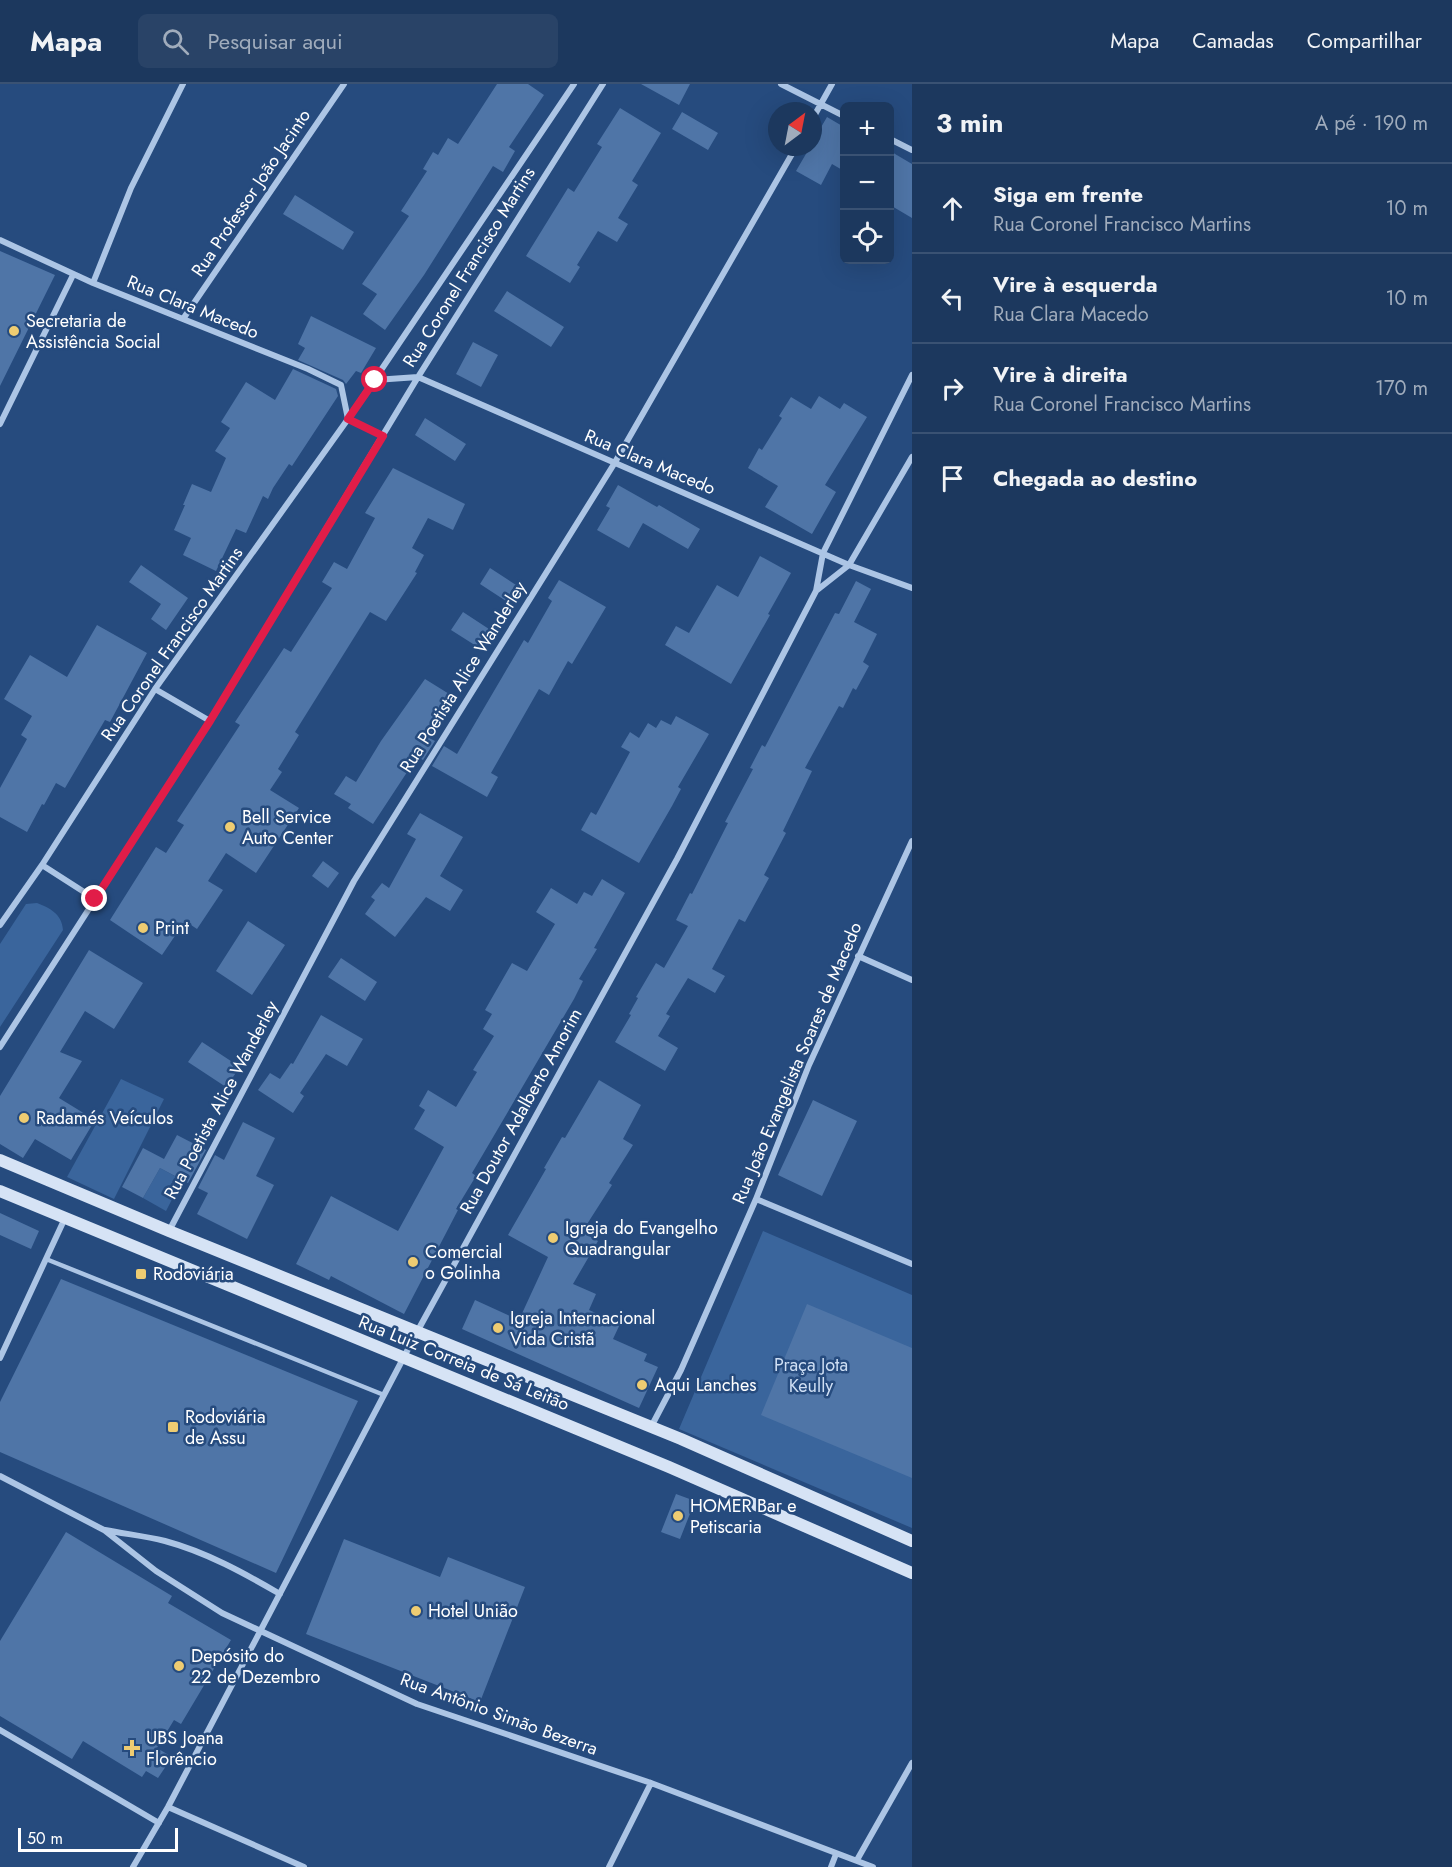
<!DOCTYPE html>
<html lang="pt">
<head>
<meta charset="utf-8">
<style>
	:root { --surface:#1c385e; --page:#294367; --text:#f1f3f6; --muted:#a0acbc; --line:#3a5273 }
	body { margin:0; font-family:Jost,sans-serif; background:var(--page); color:var(--text) }
	.controls { position:absolute; right:18px; top:18px; display:grid; overflow:hidden; border-radius:9px; box-shadow:0 6px 24px #0002 }
	.controls button { width:54px; height:54px; display:grid; place-items:center; padding:0; border:0; border-bottom:2px solid var(--line); background:var(--surface); color:var(--text); font:30px sans-serif }
	.compass { position:absolute; left:768px; top:18px; width:54px; height:54px; border-radius:50%; background:var(--surface); box-shadow:0 6px 24px #0002; rotate:32deg }
	.scale { position:absolute; left:18px; bottom:15px; width:160px; box-sizing:border-box; padding-left:6px; border:3px solid #fff; border-top:0; font-size:16px; line-height:21px; white-space:nowrap; color:#fff; -webkit-text-stroke:4px #264b7e; paint-order:stroke }
	.stop { position:absolute; width:18px; height:18px; margin:-14px; border:4px solid #e11d48; border-radius:50%; background:#fff }
	.stop.end { background:#e11d48; border-color:#fff; box-shadow:0 2px 6px #0008 }
	.list { margin:0; padding:0; list-style:none }
	h2 { display:flex; justify-content:space-between; align-items:center; height:78px; margin:0; padding:0 24px; font-size:26px }
	h2 small { font-size:20px; font-weight:400; color:var(--muted) }
	.list li { display:grid; grid-template-columns:39px 1fr auto; gap:18px; align-items:center; box-sizing:border-box; height:90px; padding:0 24px; border-top:2px solid var(--line) }
	.list b { display:block; font-size:22px; white-space:nowrap }
	.list p { margin:0; font-size:20px; white-space:nowrap; color:var(--muted) }
	.list em { font-size:20px; font-style:normal; color:var(--muted) }
	.icon { flex:none; width:33px; height:33px; fill:none; stroke:currentColor; stroke-width:2; stroke-linecap:round; stroke-linejoin:round }
	.map { position:relative; flex:none; width:912px; height:1783px; overflow:hidden }
	header { display:flex; align-items:center; gap:36px; box-sizing:border-box; height:84px; padding:0 30px; background:var(--surface); border-bottom:2px solid var(--line) }
	header strong { font-size:28px }
	nav { display:flex; gap:33px; margin-inline-start:auto; font-size:21px }
	.search { width:420px; height:54px; background:var(--page); display:flex; align-items:center; gap:15px; box-sizing:border-box; padding:0 21px; border-radius:9px; color:var(--muted); font-size:22px }
	main { display:flex }
	aside { flex:1; background:var(--surface) }
	.map>svg:first-child { display:block }
	.green { fill:#3a659c }
	.building { fill:#4f75a7 }
	.lines { fill:none; stroke-linecap:round; stroke-linejoin:round }
	.service { stroke:#acc5e5; stroke-width:4.5 }
	.minor { stroke:#acc5e5; stroke-width:6 }
	.secondary { stroke:#d6e3f5; stroke-width:12 }
	.route { stroke:#e11d48; stroke-width:8 }
	.poi-dot { fill:#eecc72; stroke:#264b7e; stroke-width:2 }
	.labels { text-anchor:middle; stroke-width:5; stroke-linejoin:round; paint-order:stroke }
	.street-label { font-size:18px; fill:#fff; stroke:#264b7e }
	.poi-label { font-size:18px; fill:#fff; stroke:#264b7e; text-anchor:start }
	.park-label { font-size:18px; fill:#cfdff4; stroke:#264b7e }
</style>
</head>
<body>
<header>
<strong>Mapa</strong>
<div class="search"><svg class="icon" aria-label="search" viewBox="0 0 24 24"><circle cx="10" cy="10" r="6"/><path d="M15 15l6 6"/></svg>Pesquisar aqui</div>
<nav><a>Mapa</a><a>Camadas</a><a>Compartilhar</a></nav>
</header>
<main>
<div class="map">
<svg width="912" height="1783" viewBox="0 0 912 1783">
	<rect width="100%" height="100%" fill="#264b7e"/>
	<path class="green" d="M37 819C50 824 62 830 63 846L0 943V860L26 820Z
		M121 995 164 1015 114 1115 67 1093Z
		M160 1084 182 1096 166 1127 143 1114Z
		M763 1147 912 1211V1444L679 1345Z"/>
	<path class="building" d="M497 0H528L544 11 509 63 515 67 503 88 493 82 424 191 385 246 363 230 377 210 362 200 409 132 401 127 427 87 423 85 433 68 438 71 448 54 458 60Z
		M641 0H690L679 21Z
		M620 24 661 49 632 97 638 101 618 134 628 140 617 158 598 147 577 181 580 183 570 199 526 172 568 104 574 108 602 63 597 60Z
		M682 28 718 49 708 66 672 45Z
		M827 33 844 43V87L832 80 821 101 796 87 810 63H813V57Z
		M890 67 912 80V134L890 121Z
		M295 111 354 148 343 166 283 130Z
		M0 167 55 191 0 302Z
		M507 207 564 243 551 263 494 227Z
		M311 232 376 264 361 289 356 287 346 300 343 296 298 276 305 264 298 260Z
		M473 258 498 271 481 303 456 290Z
		M293 285 336 305 338 312 292 382 289 380 273 404 268 415 263 412 246 449 236 445 216 487 183 471 191 454 174 446 185 421H183L192 400 211 408 226 374 215 367 230 344 221 338 246 298 275 316Z
		M819 312 840 325 844 319 867 333 825 401 836 408 812 450 765 423 778 402 748 384 759 364 762 366 782 334 779 332 791 313 811 325Z
		M425 334 466 360 455 377 415 351Z
		M393 384 465 420 453 446 428 434 412 464 424 471 415 488 417 489 386 537 370 528 295 648 299 651 278 685 282 688 270 706 299 724 256 789 226 769 208 797 223 806 197 845 185 837 162 871 110 836 156 763 166 769 184 741 177 737 240 641 235 638 284 564 291 568 332 504 322 498 334 478 347 485 375 434 365 429Z
		M618 401 657 423 659 421 700 445 688 465 643 439 629 464 597 446 610 424 606 422Z
		M760 472 791 489 768 530 770 531 731 600 665 561 676 542 689 549 717 501 738 513Z
		M141 481 188 514 166 546 151 535 161 520 129 498Z
		M490 484 516 501 506 517 480 500Z
		M559 496 606 523 572 580 568 577 549 611 539 605 491 689 498 693 487 713 432 682 444 662 457 670 524 556 528 559 552 517 548 514Z
		M856 497 871 505 854 538 877 550 863 578 869 582 856 606 853 604 843 624 839 622 805 684 812 687 783 747 786 749 764 791 769 794 745 838 739 835 712 885 725 892 715 909 688 894 666 930 670 932 658 952 678 964 665 987 615 958 631 931 629 930 638 914 636 913 656 879 664 884 688 842 676 836 690 809 692 810 728 739 725 738 753 685 750 684 762 661 765 663 835 529 839 530Z
		M463 528 492 547 481 565 451 546Z
		M97 541 147 569 110 638 105 636 65 704 56 699 44 721 42 720 27 748 0 733V704L27 655 21 651 32 632 4 615 30 571 67 593Z
		M425 595 454 613 429 654 435 657 423 676 417 673 373 740 348 724 351 720 334 710 346 692 356 698 381 657Z
		M676 632 709 650 678 703 681 705 672 722 639 779 581 746 591 728 596 731 630 668 621 663 630 648 639 654 648 639 656 644 661 636 671 641Z
		M420 729 463 753 440 792 463 806 450 827 426 813 395 853 365 830 375 816 371 813 382 799 389 804 416 755 407 750Z
		M323 777 339 789 328 804 312 792Z
		M602 795 625 809 594 864 597 865 579 895 583 897 574 915 472 1089 476 1092 456 1125 458 1126 404 1230 331 1192 329 1196 296 1180 331 1112 398 1147 444 1063 414 1045 425 1026 419 1022 428 1006 456 1023 477 988 473 986 494 952 483 945 492 930 485 926 512 879 527 887 555 840 536 828 551 804 577 820 584 808 592 812Z
		M248 837 285 861 252 911 216 887Z
		M89 866 143 899 114 945 85 927 60 968 82 977 59 1014 95 1036 71 1076 35 1055 23 1074 0 1060V1012Z
		M341 874 377 898 365 917 328 893Z
		M321 931 363 955 347 982 326 970 300 1009 304 1012 293 1029 258 1006 270 989 280 995 291 979 293 980Z
		M202 958 240 983 226 1003 188 978Z
		M599 996 641 1021 623 1055 633 1061 609 1099 612 1101 582 1148 598 1157 573 1200 596 1210 589 1226 620 1240 613 1255 647 1270 644 1277 658 1283 639 1324 462 1245 475 1216 519 1236 548 1173 508 1151 546 1085 544 1084 562 1053 565 1054Z
		M813 1016 857 1037 822 1112 778 1091Z
		M243 1038 275 1054 256 1092 274 1101 247 1155 197 1130 208 1109 198 1104 215 1071 224 1076Z
		M177 1051 206 1066 188 1099 160 1084 143 1114 122 1103 143 1064 164 1075Z
		M0 1129 39 1147 31 1165 0 1151Z
		M61 1195 358 1317 276 1489 0 1368V1318Z
		M807 1220 912 1264V1394L761 1331Z
		M676 1410 695 1417 680 1455 661 1448Z
		M66 1448 172 1512 168 1519 231 1556 181 1640 174 1636 157 1664 172 1673 158 1694 146 1687 142 1693 83 1657 72 1675 0 1632V1557Z
		M344 1455 440 1493 448 1473 525 1503 480 1618 306 1550Z"/>
	<g class="lines">
		<path class="service" d="M46 1175 384 1311"/>
		<path class="minor" d="M781 0 844 32
			M813 34 832 0
			M890 55 912 66
			M0 156 93 199 308 285 341 301 348 335 383 352
			M93 199 131 104 183 0
			M183 235 344 0
			M375 296 418 293 849 481 912 504
			M0 340 73 191
			M816 507 849 481 912 373
			M155 605 210 637
			M42 781 95 815
			M0 841 42 781 155 605 348 335 574 0
			M858 872 912 896
			M0 963 210 637 418 293 603 0
			M756 1115 912 1180
			M169 1147 354 797 614 380 796 63
			M0 1274 65 1134
			M651 1343 681 1286 756 1115 809 981 912 757
			M0 1392 104 1446 156 1487 222 1529 417 1620 651 1699 873 1783
			M105 1446C125 1450 145 1452 165 1457 206 1468 244 1489 280 1510
			M0 1646 159 1739
			M168 1723 304 1783
			M857 1776 912 1679
			M133 1783 168 1723 417 1248 677 775 816 507 823 469 912 291
			M609 1783 651 1699
			M831 1783 836 1770"/>
		<path class="secondary" d="M0 1076 169 1147 681 1355 912 1457
			M0 1107 669 1383 912 1489"/>
	</g>
	<g class="lines">
		<path class="route" d="M95 815 210 637 383 352 348 335 375 296"/>
	</g>
	<g class="poi-dot">
		<circle cx="14" cy="247" r="6"/>
		<circle cx="230" cy="743" r="6"/>
		<circle cx="143" cy="844" r="6"/>
		<circle cx="24" cy="1034" r="6"/>
		<circle cx="553" cy="1154" r="6"/>
		<circle cx="413" cy="1178" r="6"/>
		<rect x="135" y="1184" width="12" height="12" rx="3"/>
		<circle cx="498" cy="1244" r="6"/>
		<circle cx="642" cy="1301" r="6"/>
		<rect x="167" y="1337" width="12" height="12" rx="3"/>
		<circle cx="678" cy="1432" r="6"/>
		<circle cx="416" cy="1527" r="6"/>
		<circle cx="179" cy="1582" r="6"/>
		<path d="M129 1655h6v6h6v6h-6v6h-6v-6h-6v-6h6z"/>
	</g>
	<g class="labels">
		<g class="street-label">
			<text transform="translate(251 109) rotate(-56)" y="6">Rua Professor João Jacinto</text>
			<text transform="translate(469 183) rotate(-58)" y="6">Rua Coronel Francisco Martins</text>
			<text transform="translate(193 223) rotate(22)" y="6">Rua Clara Macedo</text>
			<text transform="translate(650 378) rotate(23)" y="6">Rua Clara Macedo</text>
			<text transform="translate(172 560) rotate(-55)" y="6">Rua Coronel Francisco Martins</text>
			<text transform="translate(463 593) rotate(-58)" y="6">Rua Poetista Alice Wanderley</text>
			<text transform="translate(797 979) rotate(-67)" y="6">Rua João Evangelista Soares de Macedo</text>
			<text transform="translate(221 1016) rotate(-62)" y="6">Rua Poetista Alice Wanderley</text>
			<text transform="translate(521 1027) rotate(-61)" y="6">Rua Doutor Adalberto Amorim</text>
			<text transform="translate(464 1279) rotate(22)" y="6">Rua Luiz Correia de Sá Leitão</text>
			<text transform="translate(499 1630) rotate(20)" y="6">Rua Antônio Simão Bezerra</text>
		</g>
		<g class="poi-label">
			<text x="26" y="243">Secretaria de<tspan x="26" dy="21">Assistência Social</tspan></text>
			<text x="242" y="739">Bell Service<tspan x="242" dy="21">Auto Center</tspan></text>
			<text x="155" y="850">Print</text>
			<text x="36" y="1040">Radamés Veículos</text>
			<text x="565" y="1150">Igreja do Evangelho<tspan x="565" dy="21">Quadrangular</tspan></text>
			<text x="425" y="1174">Comercial<tspan x="425" dy="21">o Golinha</tspan></text>
			<text x="153" y="1196">Rodoviária</text>
			<text x="510" y="1240">Igreja Internacional<tspan x="510" dy="21">Vida Cristã</tspan></text>
			<text x="654" y="1307">Aqui Lanches</text>
			<text x="185" y="1339">Rodoviária<tspan x="185" dy="21">de Assu</tspan></text>
			<text x="690" y="1428">HOMER Bar e<tspan x="690" dy="21">Petiscaria</tspan></text>
			<text x="428" y="1533">Hotel União</text>
			<text x="191" y="1578">Depósito do<tspan x="191" dy="21">22 de Dezembro</tspan></text>
			<text x="146" y="1660">UBS Joana<tspan x="146" dy="21">Florêncio</tspan></text>
		</g>
		<g class="park-label">
			<text x="811" y="1287">Praça Jota<tspan x="811" dy="21">Keully</tspan></text>
		</g>
	</g>
</svg>
<div class="controls">
<button>+</button>
<button>−</button>
<button><svg class="icon" aria-label="locate" viewBox="0 0 24 24"><circle cx="12" cy="12" r="6"/><path d="M12 2v4M12 18v4M2 12h4M18 12h4"/></svg></button>
</div>
<svg class="compass" viewBox="-18 -18 36 36"><path d="M0-13l5 13h-10z" fill="#e53935"/><path d="M0 13l5-13h-10z" fill="#a0acbc"/></svg>
<div class="scale">50 m</div>
<div class="stop" style="left:375px;top:296px"></div>
<div class="stop end" style="left:95px;top:815px"></div>
</div>
<aside>
<h2>3 min<small>A pé · 190 m</small></h2>
<ul class="list">
<li><svg class="icon" aria-label="ahead" viewBox="0 0 24 24"><path d="M12 20V5M6 11l6-6 6 6"/></svg><div><b>Siga em frente</b><p>Rua Coronel Francisco Martins</p></div><em>10 m</em></li>
<li><svg class="icon" aria-label="left" viewBox="0 0 24 24"><path d="M17 20v-9H6M10 6l-5 5 5 5"/></svg><div><b>Vire à esquerda</b><p>Rua Clara Macedo</p></div><em>10 m</em></li>
<li><svg class="icon" aria-label="right" viewBox="0 0 24 24"><path d="M7 20v-9h11M14 6l5 5-5 5"/></svg><div><b>Vire à direita</b><p>Rua Coronel Francisco Martins</p></div><em>170 m</em></li>
<li><svg class="icon" aria-label="arrive" viewBox="0 0 24 24"><path d="M6 21V4h12l-3 4 3 4H6"/></svg><div><b>Chegada ao destino</b></div></li>
</ul>
</aside>
</main>
</body>
</html>
